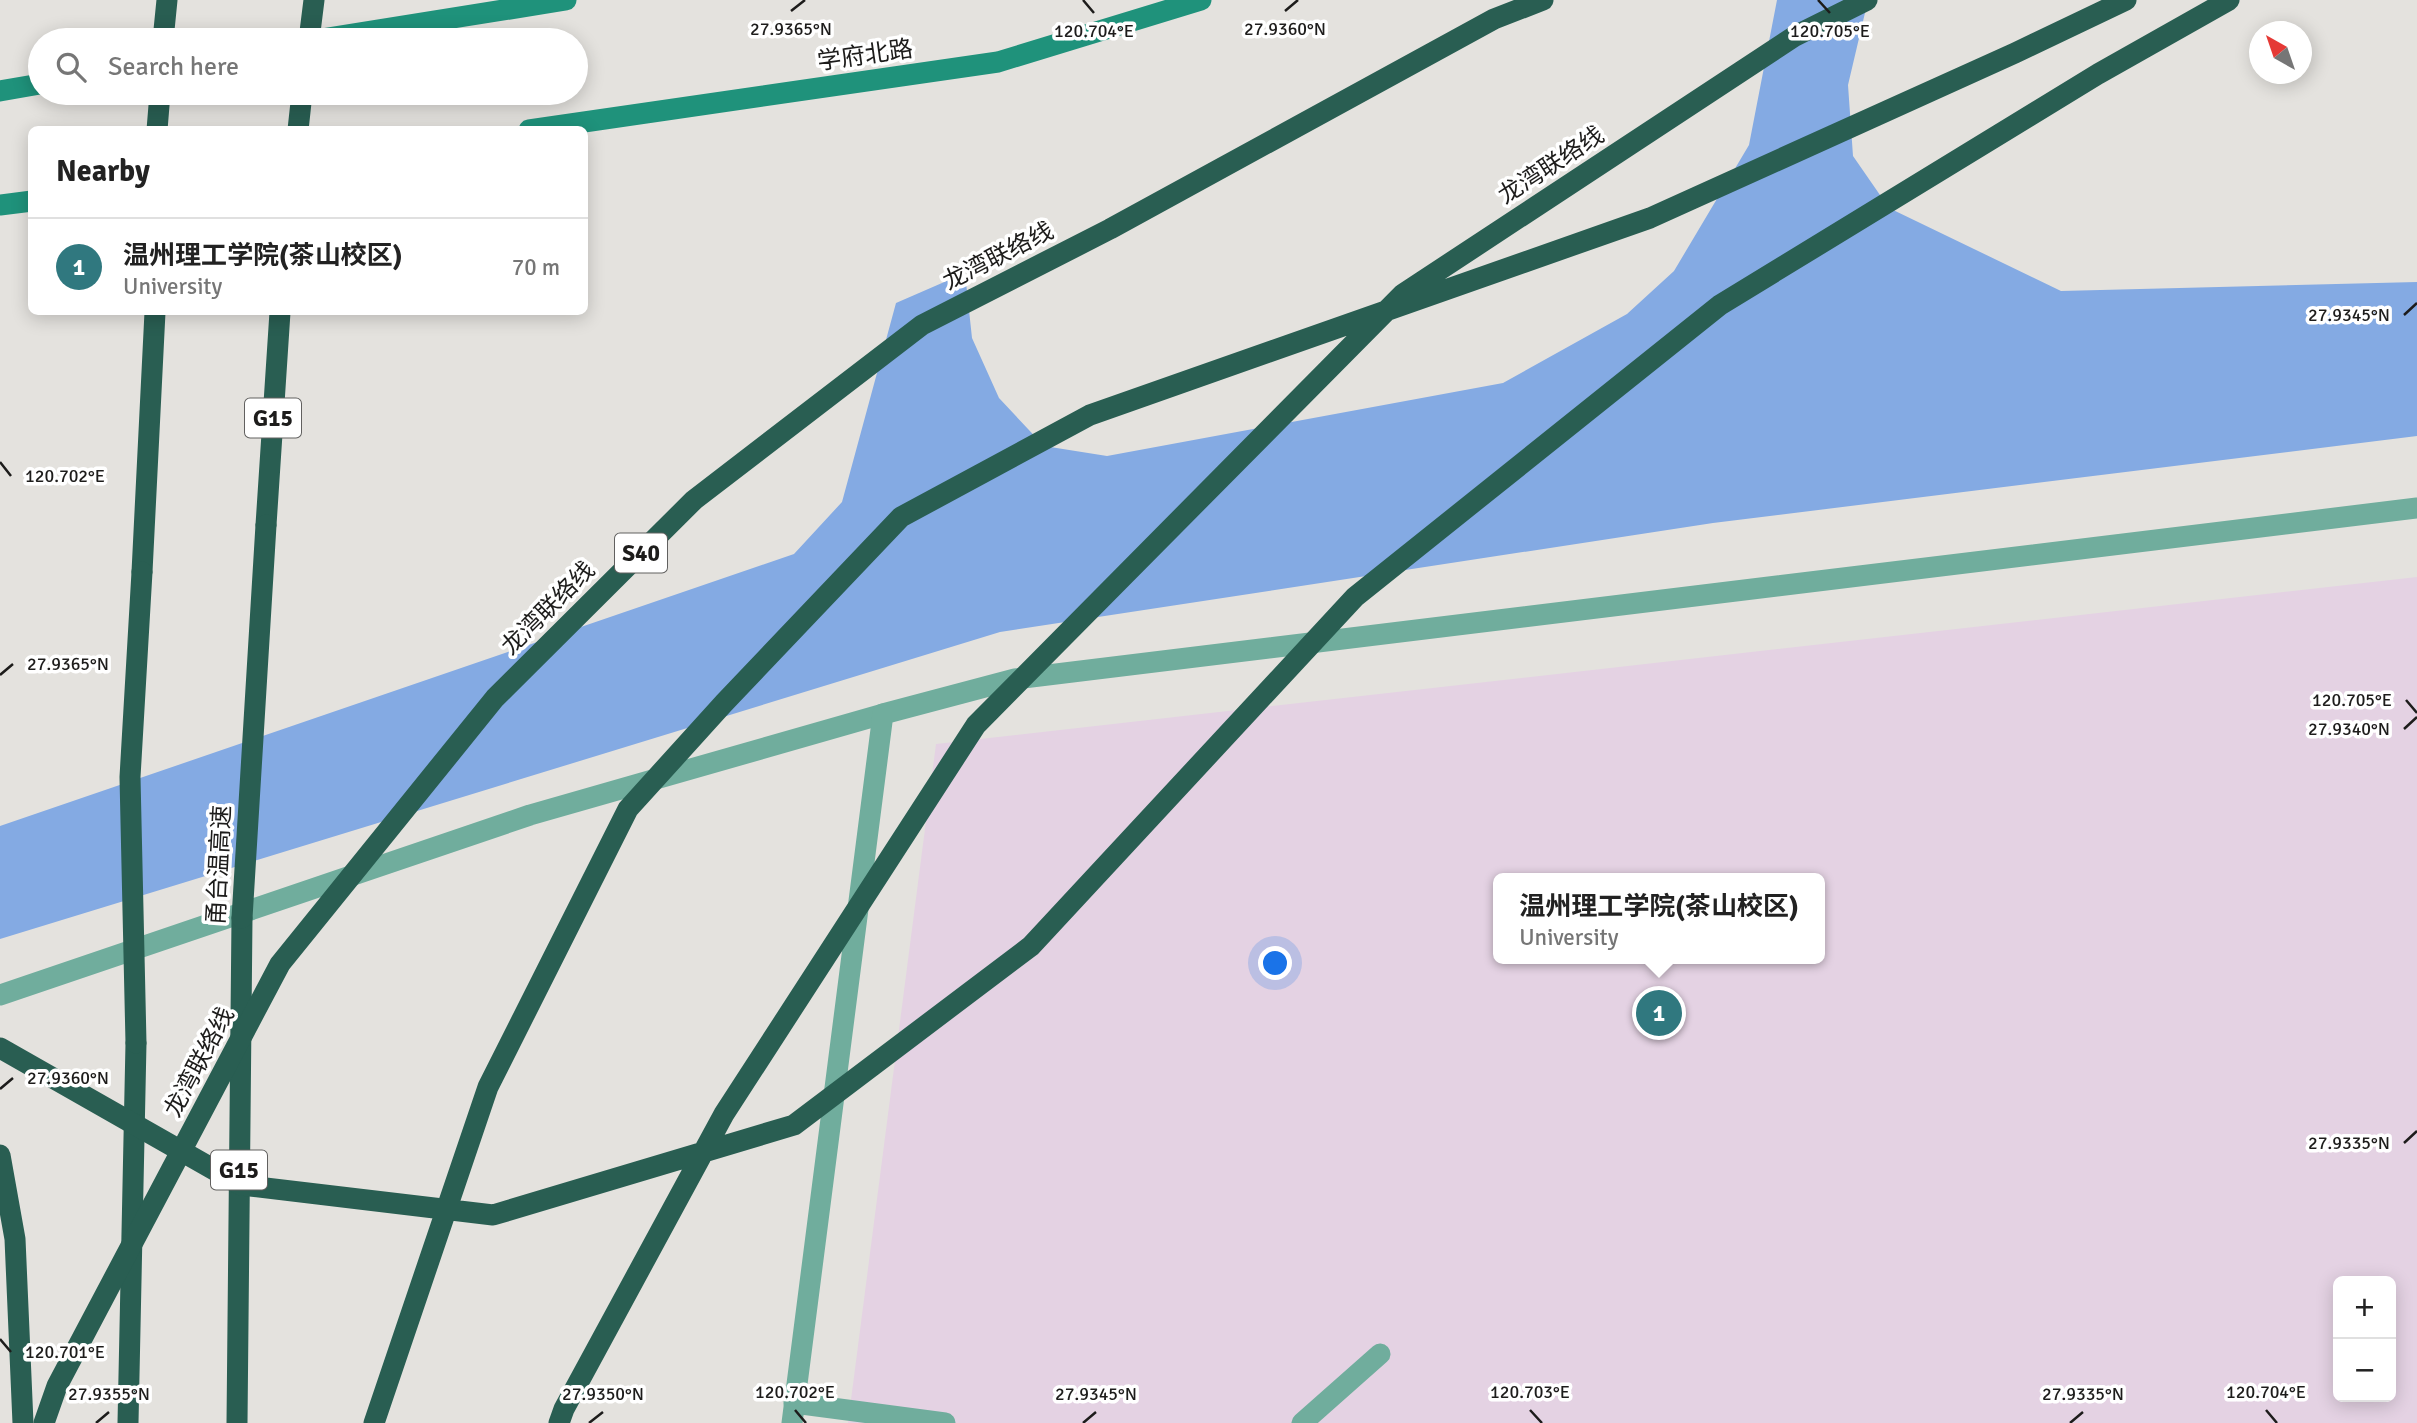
<!DOCTYPE html>
<html lang="en">
<head>
<meta charset="utf-8">
<style>
	:root { --surface:#fff; --page:#f2f2f2; --text:#222; --muted:#767676; --line:#e0e0e0; --accent:#30787f }
	body { margin:0; font-family:Signika,"Noto Sans SC",sans-serif; background:var(--page); color:var(--text) }
	.controls { position:absolute; right:21px; bottom:21px; display:grid; overflow:hidden; border-radius:10px; box-shadow:0 4px 18px #0003 }
	.controls button { width:63px; height:63px; display:grid; place-items:center; padding:0; border:0; border-bottom:2px solid var(--line); background:var(--surface); color:var(--text); font:35px sans-serif }
	.compass { position:absolute; left:2249px; top:21px; width:63px; height:63px; border-radius:50%; background:var(--surface); box-shadow:0 4px 18px #0003; rotate:320deg }
	.you { position:absolute; left:1276px; top:964px; width:24px; height:24px; margin:-18px; border:5px solid #fff; border-radius:50%; background:#1a73e8; box-shadow:0 0 0 10px #1a73e833 }
	.badge { display:grid; place-items:center; width:46px; height:46px; border-radius:50%; background:var(--accent); color:#fff; font-size:23px; font-weight:700 }
	.pin { position:absolute; translate:-50% -50%; border:4px solid #fff; box-shadow:0 2px 7px #0006 }
	.popup { position:absolute; left:1493px; top:873px; width:332px; height:91px; box-sizing:border-box; display:grid; place-content:center; border-radius:10px; background:var(--surface); filter:drop-shadow(0 2px 5px #0005); font-size:23px; white-space:nowrap; color:var(--muted) }
	.popup b { font-size:26px; color:var(--text) }
	.popup::after { content:''; position:absolute; left:50%; top:100%; margin-left:-14px; border:14px solid transparent; border-top-color:var(--surface) }
	.list { margin:0; padding:0; list-style:none }
	h2 { display:flex; justify-content:space-between; align-items:center; height:91px; margin:0; padding:0 28px; font-size:30px }
	h2 small { font-size:23px; font-weight:400; color:var(--muted) }
	.list li { display:grid; grid-template-columns:46px 1fr auto; gap:21px; align-items:center; box-sizing:border-box; height:98px; padding:0 28px; border-top:2px solid var(--line) }
	.list b { display:block; font-size:26px; white-space:nowrap }
	.list p { margin:0; font-size:23px; white-space:nowrap; color:var(--muted) }
	.list em { font-size:23px; font-style:normal; color:var(--muted) }
	.icon { flex:none; width:38px; height:38px; fill:none; stroke:currentColor; stroke-width:2; stroke-linecap:round; stroke-linejoin:round }
	.map { position:relative; flex:none; width:2417px; height:1423px; overflow:hidden }
	.search { position:absolute; background:var(--surface); box-shadow:0 4px 18px #0003; left:28px; top:28px; width:560px; height:77px; display:flex; align-items:center; gap:18px; box-sizing:border-box; padding:0 24px; border-radius:38px; color:var(--muted); font-size:26px }
	.panel { position:absolute; background:var(--surface); box-shadow:0 4px 18px #0003; left:28px; top:126px; width:560px; height:189px; border-radius:10px }
	.map>svg:first-child { display:block }
	.education { fill:#e4d2e3; fill-rule:evenodd }
	.water { fill:#84aae3 }
	.lines { fill:none; stroke-linecap:round; stroke-linejoin:round }
	.minor { stroke:#70ad9d; stroke-width:21 }
	.tertiary { stroke:#70ad9d; stroke-width:21 }
	.secondary { stroke:#1f927b; stroke-width:21 }
	.motorway { stroke:#295e52; stroke-width:21 }
	.motorway-bridge { stroke:#295e52; stroke-width:21 }
	.ticks { fill:none; stroke:#1d1c1b; stroke-width:2.5 }
	.labels { text-anchor:middle; stroke-width:7; stroke-linejoin:round; paint-order:stroke }
	.shield { fill:#fff; stroke:#61605f; stroke-width:2 }
	.shield-label { font-size:23px; font-weight:bold; fill:#1d1c1b }
	.street-label { font-size:24px; fill:#1d1c1b; stroke:#fff }
	.ticks-label { font-size:18px; text-anchor:middle; fill:#1d1c1b; stroke:#fff; stroke-width:7; stroke-linejoin:round; paint-order:stroke }
</style>
</head>
<body>
<div class="map">
<svg width="2417" height="1423" viewBox="0 0 2417 1423">
	<rect width="100%" height="100%" fill="#e4e2de"/>
	<path class="education" d="M2417 577V1423H848L936 744ZM1498 878H1820V959H1498ZM2338 1281H2391V1397H2338Z"/>
	<path class="water" d="M1777 0H1868L1848 85 1853 156 1889 208 2061 291 2417 282V436L1713 523 1000 632 0 939V826L794 554 842 502 896 303 965 273 972 338 999 398 1044 446 1107 456 1503 383 1627 314 1674 271 1749 145Z"/>
	<g class="lines">
		<path class="minor" d="M0 995 530 815 883 714
			M794 1403 945 1423
			M1302 1423 1380 1354"/>
		<path class="tertiary" d="M792 1423 883 714 1015 679 2417 508"/>
		<path class="secondary" d="M315 40 566 0
			M0 91 40 84
			M529 130 998 62 1201 0
			M0 205 32 201"/>
		<path class="motorway" d="M163 40 167 0
			M309 40 314 0
			M157 130 160 93
			M298 130 302 93
			M266 525 280 312
			M142 572 155 312
			M0 1155 15 1239 23 1423
			M128 1423 136 1043
			M237 1423 242 918"/>
		<path class="motorway-bridge" d="M242 918 266 525
			M136 1043 130 777 142 572
			M0 1048 241 1185 493 1215 794 1125 1031 946 1355 597 1720 305 2098 74 2229 0
			M44 1423 57 1386 280 964 495 698 694 500 922 325 1110 229 1494 19 1543 0
			M374 1423 488 1087 628 809 724 703 901 517 1090 415 1650 218 2015 53 2126 0
			M559 1423 564 1409 724 1114 976 725 1403 294 1795 36 1867 0"/>
	</g>
	<path class="ticks" d="M1083 0 1094 13M1818 0 1830 13M791 11 805 0M1285 11 1298 0M2404 315 2417 303M0 462 11 476M0 675 13 664M2406 700 2417 713M2404 729 2417 717M0 1089 13 1078M2404 1143 2417 1131M0 1339 11 1352M795 1410 806 1423M1530 1410 1542 1423M2266 1410 2277 1423M96 1423 109 1412M589 1423 603 1412M1083 1423 1096 1412M2070 1423 2083 1412"/>
	<g class="labels">
		<g class="shield">
			<rect x="245" y="398.5" width="56" height="39" rx="5"/>
			<rect x="615" y="533.5" width="52" height="39" rx="5"/>
			<rect x="211" y="1150.5" width="56" height="39" rx="5"/>
		</g>
		<g class="shield-label">
			<text x="273" y="426">G15</text>
			<text x="641" y="561">S40</text>
			<text x="239" y="1178">G15</text>
		</g>
		<g class="street-label">
			<text transform="translate(865 55) rotate(-8)" y="8">学府北路</text>
			<text transform="translate(1551 165) rotate(-33)" y="8">龙湾联络线</text>
			<text transform="translate(998 256) rotate(-27)" y="8">龙湾联络线</text>
			<text transform="translate(548 608) rotate(-45)" y="8">龙湾联络线</text>
			<text transform="translate(219 865) rotate(-87)" y="8">甬台温高速</text>
			<text transform="translate(199 1062) rotate(-62)" y="8">龙湾联络线</text>
		</g>
	</g>
	<g class="ticks-label">
		<text x="791" y="35">27.9365°N</text>
		<text x="1285" y="35">27.9360°N</text>
		<text x="1830" y="37">120.705°E</text>
		<text x="1094" y="37">120.704°E</text>
		<text x="2349" y="321">27.9345°N</text>
		<text x="65" y="482">120.702°E</text>
		<text x="68" y="670">27.9365°N</text>
		<text x="2352" y="706">120.705°E</text>
		<text x="2349" y="735">27.9340°N</text>
		<text x="68" y="1084">27.9360°N</text>
		<text x="2349" y="1149">27.9335°N</text>
		<text x="65" y="1358">120.701°E</text>
		<text x="795" y="1398">120.702°E</text>
		<text x="1530" y="1398">120.703°E</text>
		<text x="2266" y="1398">120.704°E</text>
		<text x="109" y="1400">27.9355°N</text>
		<text x="603" y="1400">27.9350°N</text>
		<text x="1096" y="1400">27.9345°N</text>
		<text x="2083" y="1400">27.9335°N</text>
	</g>
</svg>
<div class="controls">
<button>+</button>
<button>−</button>
</div>
<svg class="compass" viewBox="-18 -18 36 36"><path d="M0-13l5 13h-10z" fill="#e53935"/><path d="M0 13l5-13h-10z" fill="#767676"/></svg>
<div class="you"></div>
<div class="pin badge" style="left:1659px;top:1013px">1</div>
<div class="popup"><b>温州理工学院(茶山校区)</b>University</div>
<div class="search"><svg class="icon" aria-label="search" viewBox="0 0 24 24"><circle cx="10" cy="10" r="6"/><path d="M15 15l6 6"/></svg>Search here</div>
<section class="panel">
<h2>Nearby<small></small></h2>
<ul class="list">
<li><span class="badge">1</span><div><b>温州理工学院(茶山校区)</b><p>University</p></div><em>70 m</em></li>
</ul>
</section>
</div>
</body>
</html>
